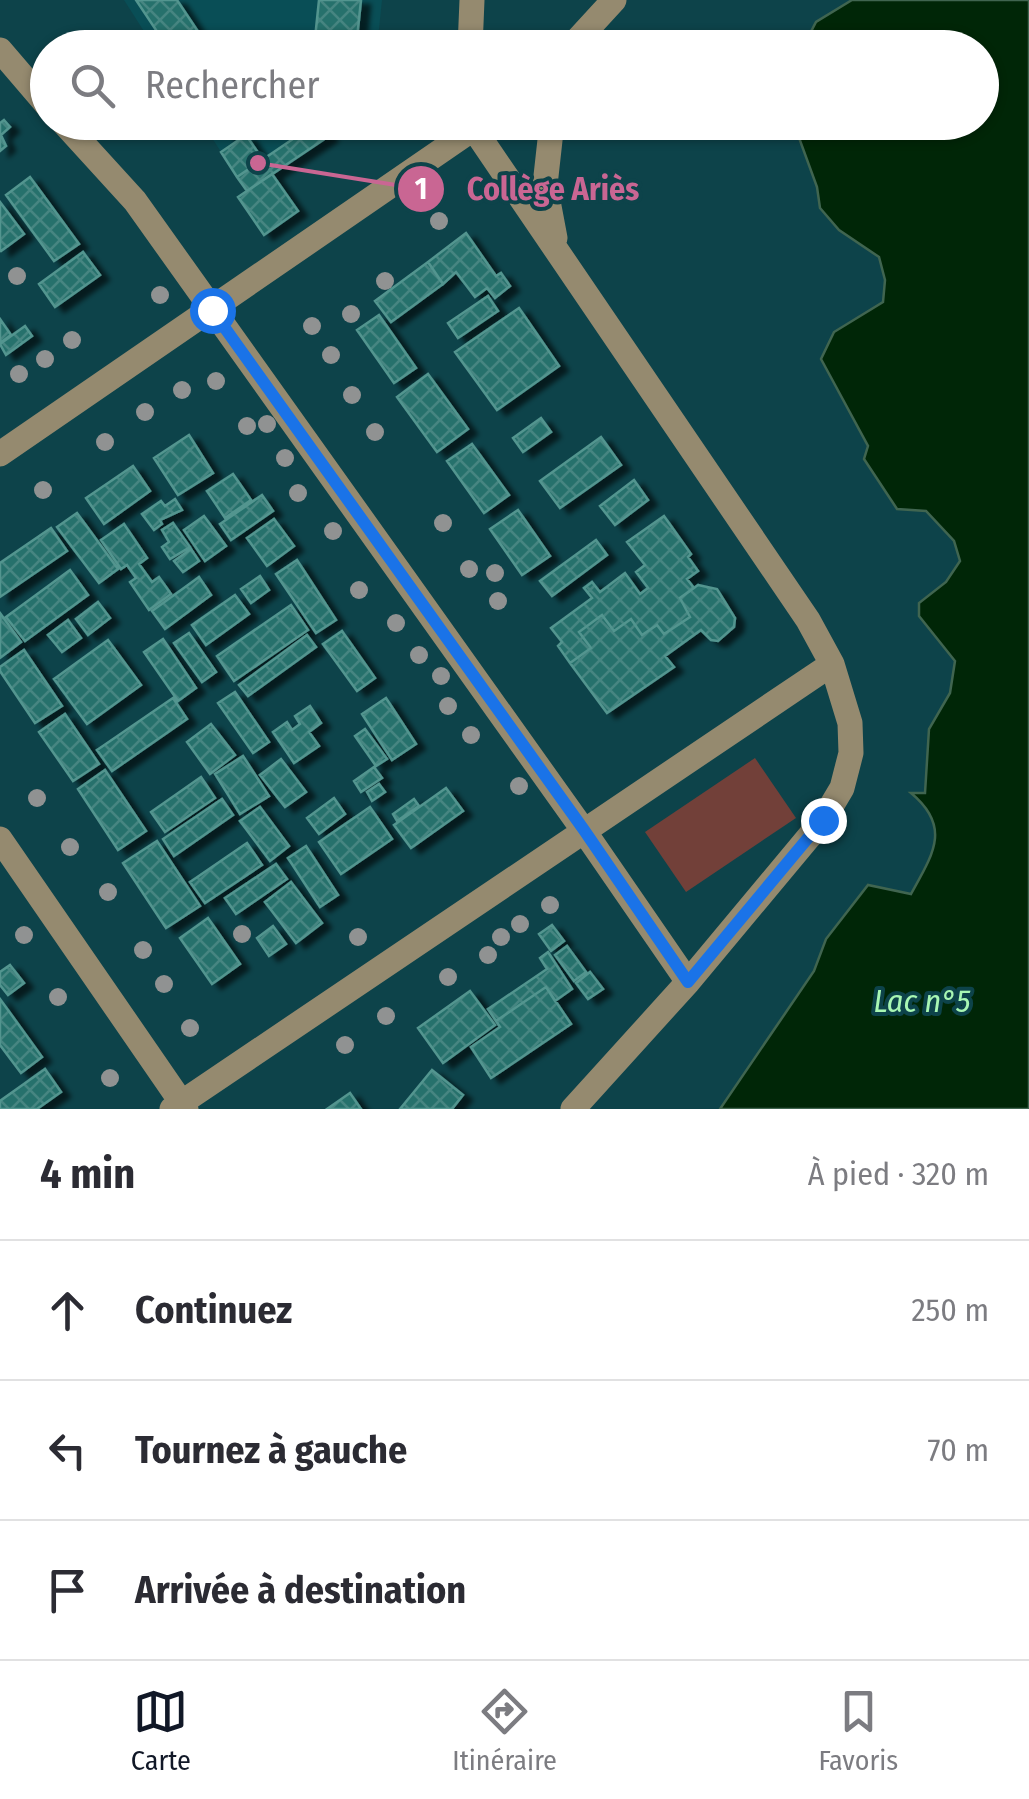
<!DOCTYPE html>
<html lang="fr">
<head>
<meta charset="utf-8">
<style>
	:root { --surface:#fff; --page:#f2f2f3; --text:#2b2b33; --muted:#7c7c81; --line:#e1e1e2; --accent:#111827 }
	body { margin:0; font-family:"Fira Sans Condensed",sans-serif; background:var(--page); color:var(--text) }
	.stop { position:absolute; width:30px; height:30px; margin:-22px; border:8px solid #1a73e8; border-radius:50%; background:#fff }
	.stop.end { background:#1a73e8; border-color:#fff; box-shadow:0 2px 10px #0008 }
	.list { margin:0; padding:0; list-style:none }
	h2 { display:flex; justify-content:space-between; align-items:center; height:130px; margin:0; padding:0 40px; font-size:42px }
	h2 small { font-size:32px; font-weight:400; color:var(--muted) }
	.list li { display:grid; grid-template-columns:65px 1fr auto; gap:30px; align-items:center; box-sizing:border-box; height:140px; padding:0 40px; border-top:2px solid var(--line) }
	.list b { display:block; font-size:38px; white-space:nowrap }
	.list em { font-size:32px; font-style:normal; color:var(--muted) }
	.icon { flex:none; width:55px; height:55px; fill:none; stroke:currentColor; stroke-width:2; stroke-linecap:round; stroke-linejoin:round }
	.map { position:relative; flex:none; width:1029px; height:1109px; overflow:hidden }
	.search { position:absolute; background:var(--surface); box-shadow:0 2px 8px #0004; left:30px; right:30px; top:30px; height:110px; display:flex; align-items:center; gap:25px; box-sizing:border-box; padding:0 35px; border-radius:55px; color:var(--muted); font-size:38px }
	.sheet { height:550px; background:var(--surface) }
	nav { display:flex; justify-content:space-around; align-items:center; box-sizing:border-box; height:140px; border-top:2px solid var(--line); background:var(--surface); font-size:28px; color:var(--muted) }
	nav a { display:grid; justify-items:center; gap:5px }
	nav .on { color:var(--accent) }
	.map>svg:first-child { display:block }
	.built { fill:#094e56 }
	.grass { fill:#724039 }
	.water { fill:#002607; stroke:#406550; stroke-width:2.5 }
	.building { fill:url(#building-cross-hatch); stroke:#53958f; stroke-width:2.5; filter:url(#shadow) }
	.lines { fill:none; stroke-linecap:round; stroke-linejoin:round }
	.minor { stroke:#958a6f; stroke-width:25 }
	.tree { fill:#909292 }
	.route { stroke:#1a73e8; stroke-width:12 }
	.labels { text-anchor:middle; stroke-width:8; stroke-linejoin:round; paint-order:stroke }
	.water-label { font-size:32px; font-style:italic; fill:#a8f7b3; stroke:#0d434a }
	.leader { fill:none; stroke:#c96693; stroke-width:4 }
	.callout-dot { fill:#c96693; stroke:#0d434a; stroke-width:4 }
	.mark-label { font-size:30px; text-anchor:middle; font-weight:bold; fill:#fff }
	.callout-label { font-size:32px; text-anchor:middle; font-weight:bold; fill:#c96693; stroke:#0d434a; stroke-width:8; stroke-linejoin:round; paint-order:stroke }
</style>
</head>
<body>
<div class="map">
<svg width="1029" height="1109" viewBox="0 0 1029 1109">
	<defs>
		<pattern id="building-cross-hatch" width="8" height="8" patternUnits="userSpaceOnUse" patternTransform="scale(2.5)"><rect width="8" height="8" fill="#27716c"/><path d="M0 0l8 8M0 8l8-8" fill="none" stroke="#468682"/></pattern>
		<filter id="shadow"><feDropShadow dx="9" dy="5" stdDeviation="2.5" flood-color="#0009"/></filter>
	</defs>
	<rect width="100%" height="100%" fill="#0d434a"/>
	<path class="built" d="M124 0H382L377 48 154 47Z
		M202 123H348L247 191Z"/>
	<path class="grass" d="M755 758 796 818 686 892 645 832Z"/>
	<path class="water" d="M852 0H1029V1109H720L814 971 826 939 868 885 911 894C933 854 952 827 911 793H925L929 729 950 693 955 661 919 616V603L946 582 960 561 954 541 926 511 897 509 864 459 868 446 821 359 834 332 883 302 885 280 879 257 839 230 820 208 817 187 798 135 799 123 982 122V48L803 47 816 22Z"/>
	<path class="building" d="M136 0H177L209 48H168Z
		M319 0H361L356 48H314Z
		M4 120 10 127 1 135 6 146 0 151V123Z
		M246 122 248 126 229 138 219 123Z
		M318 122 329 136 247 191 237 177Z
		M246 135 263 160 237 177 221 152Z
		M272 174 298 211 264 235 238 197Z
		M30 177 79 244 54 261 6 195Z
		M0 202 24 234 1 251 0 250Z
		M466 233 496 276 501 273 510 286 495 298 487 288 475 297 456 272 443 284 428 262Z
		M83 252 100 275 55 307 39 284Z
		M428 262 443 284 391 322 375 301Z
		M488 296 498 311 458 338 448 323Z
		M519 308 559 366 497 410 455 352Z
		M379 315 416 368 394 383 357 330Z
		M0 319 11 335 0 343Z
		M25 326 32 336 6 355 0 344Z
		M428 374 468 429 437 452 397 397Z
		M541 418 551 432 523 452 513 438Z
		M189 435 213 473 178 495 154 458Z
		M601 437 621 465 560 508 540 481Z
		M472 444 509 495 484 513 447 461Z
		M133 466 150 491 104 524 86 498Z
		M233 474 251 500 225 518 207 491Z
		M634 480 648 500 615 525 600 506Z
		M262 495 273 511 231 540 220 524Z
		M175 499 182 510 160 520 162 524 154 530 142 514 161 501 165 506Z
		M518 510 550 556 522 575 490 529Z
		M77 513 118 569 99 583 57 527Z
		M204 516 226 546 205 561 184 530Z
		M664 516 691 554 688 557 698 571 687 579 694 588 680 598 690 617 664 634 657 625 642 635 631 619 614 631 602 615 579 632 591 648 570 663 558 646 562 642 551 628 592 598 584 588 592 582 600 592 625 573 640 594 648 588 636 572 645 565 627 542Z
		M274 519 294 546 267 566 247 538Z
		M173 523 190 547 170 559 162 547 169 542 162 530Z
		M124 524 147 558 139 564 152 582 159 577 171 594 149 610 130 582 136 578 127 565 121 569 101 540Z
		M51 528 67 551 0 597V563Z
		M596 540 607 555 552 596 540 581Z
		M191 549 199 561 183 572 174 561Z
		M297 560 336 620 316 633 276 574Z
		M70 570 88 595 25 641 6 617Z
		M260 576 269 590 251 603 241 589Z
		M199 577 211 595 165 629 152 611Z
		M698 585 717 589 735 618 734 627 718 641 711 640 701 630 665 656 674 667 607 713 570 663 591 648 579 632 602 615 614 631 631 619 642 635 657 625 664 634 690 617 680 598Z
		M235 595 249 614 206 645 192 625Z
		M98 602 110 618 88 635 76 619Z
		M291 605 308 630 234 681 217 656Z
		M0 613 21 642 0 658Z
		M68 620 81 638 62 652 48 635Z
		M342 631 375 678 357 691 323 644Z
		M189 633 216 672 202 682 174 643Z
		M307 635 316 647 248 696 239 685Z
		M163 639 196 688 178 701 144 652Z
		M108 640 141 685 87 724 54 679Z
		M24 650 62 706 35 723 0 671V667Z
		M235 692 269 742 253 753 218 703Z
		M173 698 187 719 112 771 97 750Z
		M386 698 416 744 392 760 362 714Z
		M310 706 321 723 309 732 319 746 294 763 273 732 287 722 292 730 300 724 295 716Z
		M65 714 99 764 73 781 39 732Z
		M211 724 235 755 210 774 187 742Z
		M365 729 387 759 376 766 355 736Z
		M243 756 269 796 240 814 215 774Z
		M281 759 306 792 285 807 260 775Z
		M374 767 382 778 361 792 354 781Z
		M105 770 146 831 118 850 78 789Z
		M201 777 215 798 165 832 151 812Z
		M379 784 385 792 372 801 367 792Z
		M446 788 463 811 411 848 394 825Z
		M334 798 345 814 319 834 307 818Z
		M222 799 233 815 174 856 163 839Z
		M414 799 419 806 397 821 393 814Z
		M260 807 289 846 270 861 240 821Z
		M370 807 392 839 341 874 319 842Z
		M157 841 200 906 166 928 123 863Z
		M247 843 262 865 205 903 190 882Z
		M306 846 338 895 320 907 288 858Z
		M276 864 287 879 236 914 225 898Z
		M291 882 322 923 296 943 265 902Z
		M208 918 240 964 212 984 180 938Z
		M552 925 564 941 551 951 539 934Z
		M273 926 286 944 269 956 257 938Z
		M567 946 586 972 574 981 555 955Z
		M548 952 572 989 555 1001 546 987 496 1021 488 1009 547 969 540 958Z
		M10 965 24 983 8 995 0 985V972Z
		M590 972 603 989 588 999 576 983Z
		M546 987 571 1024 491 1078 471 1047 500 1027 496 1021Z
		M470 991 495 1025 443 1063 418 1028Z
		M0 999 42 1057 21 1073 0 1045Z
		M45 1069 61 1092 37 1109H0V1101Z
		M432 1070 463 1095 452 1109H400Z
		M350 1093 361 1109H327Z"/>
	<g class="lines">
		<path class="minor" d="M470 48 472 0
			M570 48 614 0
			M0 50 48 106
			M63 122 135 201 584 831 688 982
			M474 122V129L808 620 832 664 850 723 851 753 842 788 823 820 688 982 573 1109
			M552 122 545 185 555 238
			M0 454 483 122
			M0 839 186 1109
			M172 1109 832 664"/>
	</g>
	<g class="tree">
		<circle cx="439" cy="221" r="9"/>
		<circle cx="17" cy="276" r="9"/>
		<circle cx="385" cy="281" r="9"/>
		<circle cx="160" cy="295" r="9"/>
		<circle cx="351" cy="314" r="9"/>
		<circle cx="312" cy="326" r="9"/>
		<circle cx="72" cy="340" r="9"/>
		<circle cx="331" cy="355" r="9"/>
		<circle cx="45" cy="359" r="9"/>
		<circle cx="19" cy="374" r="9"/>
		<circle cx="216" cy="381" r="9"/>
		<circle cx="182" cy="390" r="9"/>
		<circle cx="352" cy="395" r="9"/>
		<circle cx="145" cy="412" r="9"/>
		<circle cx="267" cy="424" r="9"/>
		<circle cx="247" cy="426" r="9"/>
		<circle cx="375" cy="432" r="9"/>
		<circle cx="105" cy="442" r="9"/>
		<circle cx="285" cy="458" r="9"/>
		<circle cx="43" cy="490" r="9"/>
		<circle cx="298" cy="493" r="9"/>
		<circle cx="443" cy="523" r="9"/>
		<circle cx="333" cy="531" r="9"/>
		<circle cx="469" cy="569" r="9"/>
		<circle cx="495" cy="573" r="9"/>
		<circle cx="359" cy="590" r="9"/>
		<circle cx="498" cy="601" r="9"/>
		<circle cx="396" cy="623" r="9"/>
		<circle cx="419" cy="655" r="9"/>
		<circle cx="441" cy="676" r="9"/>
		<circle cx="448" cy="706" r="9"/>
		<circle cx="471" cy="735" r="9"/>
		<circle cx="519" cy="786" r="9"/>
		<circle cx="37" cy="798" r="9"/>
		<circle cx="70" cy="847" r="9"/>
		<circle cx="108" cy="892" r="9"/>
		<circle cx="550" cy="905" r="9"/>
		<circle cx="520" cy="924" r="9"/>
		<circle cx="242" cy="934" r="9"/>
		<circle cx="24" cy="935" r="9"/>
		<circle cx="358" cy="937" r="9"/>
		<circle cx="501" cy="937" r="9"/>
		<circle cx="143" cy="950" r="9"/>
		<circle cx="488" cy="955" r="9"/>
		<circle cx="448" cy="977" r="9"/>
		<circle cx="164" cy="984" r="9"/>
		<circle cx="58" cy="997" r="9"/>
		<circle cx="386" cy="1016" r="9"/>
		<circle cx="190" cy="1028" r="9"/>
		<circle cx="345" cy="1045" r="9"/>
		<circle cx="110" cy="1078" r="9"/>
	</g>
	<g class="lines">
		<path class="route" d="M212 310 584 830 688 982 823 820"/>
	</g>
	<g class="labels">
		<g class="water-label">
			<text x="922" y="1012">Lac n°5</text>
		</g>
	</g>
	<path class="leader" d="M258 163L421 189"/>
	<g class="callout-dot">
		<circle cx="258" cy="163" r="10"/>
		<circle cx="421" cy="189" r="25"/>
	</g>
	<g class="mark-label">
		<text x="421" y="199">1</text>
	</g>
	<g class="callout-label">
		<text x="553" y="200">Collège Ariès</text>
	</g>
</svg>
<div class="stop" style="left:212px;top:310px"></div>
<div class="stop end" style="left:823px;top:820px"></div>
<div class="search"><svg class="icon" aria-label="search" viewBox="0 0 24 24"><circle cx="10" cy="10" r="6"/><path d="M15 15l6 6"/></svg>Rechercher</div>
</div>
<section class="sheet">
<h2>4 min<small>À pied · 320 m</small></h2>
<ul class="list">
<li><svg class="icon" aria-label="ahead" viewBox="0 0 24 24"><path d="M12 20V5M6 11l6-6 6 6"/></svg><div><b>Continuez</b></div><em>250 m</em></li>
<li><svg class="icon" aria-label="left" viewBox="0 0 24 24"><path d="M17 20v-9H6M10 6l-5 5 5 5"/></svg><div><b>Tournez à gauche</b></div><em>70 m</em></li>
<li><svg class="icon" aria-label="arrive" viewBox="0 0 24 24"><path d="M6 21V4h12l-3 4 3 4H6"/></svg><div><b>Arrivée à destination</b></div></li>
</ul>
</section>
<nav>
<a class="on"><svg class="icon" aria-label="map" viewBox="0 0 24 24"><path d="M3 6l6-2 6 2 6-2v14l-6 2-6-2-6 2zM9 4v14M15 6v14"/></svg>Carte</a>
<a><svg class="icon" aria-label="directions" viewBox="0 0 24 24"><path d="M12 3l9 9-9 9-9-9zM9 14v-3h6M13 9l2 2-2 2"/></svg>Itinéraire</a>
<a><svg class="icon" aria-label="saved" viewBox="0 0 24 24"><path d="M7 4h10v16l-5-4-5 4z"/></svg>Favoris</a>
</nav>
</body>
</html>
